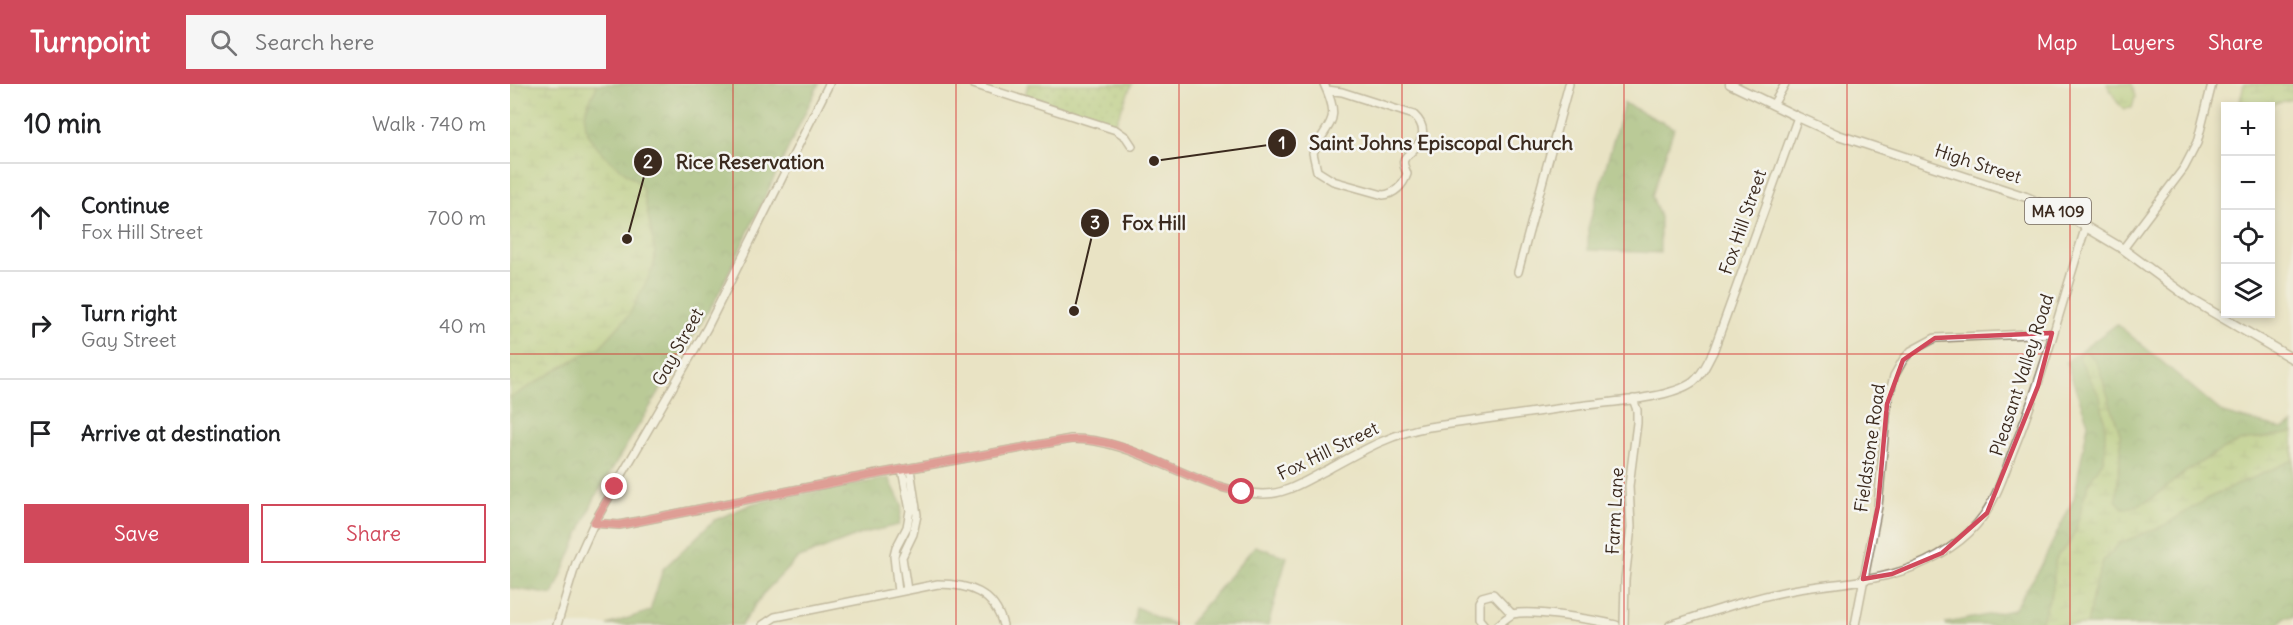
<!DOCTYPE html>
<html lang="en">
<head>
<meta charset="utf-8">
<style>
	:root { --surface:#fff; --page:#f6f6f6; --text:#202124; --muted:#757577; --line:#e0e0e0; --accent:#d1495b }
	body { margin:0; font-family:Delius,sans-serif; background:var(--page); color:var(--text) }
	.controls { position:absolute; right:18px; top:18px; display:grid; overflow:hidden; border-radius:0px; box-shadow:0 3px 9px #0003 }
	.controls button { width:54px; height:54px; display:grid; place-items:center; padding:0; border:0; border-bottom:2px solid var(--line); background:var(--surface); color:var(--text); font:30px sans-serif }
	.stop { position:absolute; width:18px; height:18px; margin:-14px; border:4px solid #d1495b; border-radius:50%; background:#fff }
	.stop.end { background:#d1495b; border-color:#fff; box-shadow:0 2px 6px #0008 }
	.list { margin:0; padding:0; list-style:none }
	h2 { display:flex; justify-content:space-between; align-items:center; height:78px; margin:0; padding:0 24px; font-size:26px }
	h2 small { font-size:20px; font-weight:400; color:var(--muted) }
	.list li { display:grid; grid-template-columns:39px 1fr auto; gap:18px; align-items:center; box-sizing:border-box; height:108px; padding:0 24px; border-top:2px solid var(--line) }
	.list b { display:block; font-size:22px; white-space:nowrap }
	.list p { margin:0; font-size:20px; white-space:nowrap; color:var(--muted) }
	.list em { font-size:20px; font-style:normal; color:var(--muted) }
	.actions { display:flex; gap:12px; padding:18px 24px }
	.actions a { flex:1; padding:14px 0; border:2px solid var(--accent); border-radius:0px; text-align:center; font-size:21px; color:var(--accent) }
	.actions .main { background:var(--accent); color:#fff }
	.icon { flex:none; width:33px; height:33px; fill:none; stroke:currentColor; stroke-width:2; stroke-linecap:round; stroke-linejoin:round }
	.map { position:relative; flex:none; width:1783px; height:541px; overflow:hidden }
	header { display:flex; align-items:center; gap:36px; box-sizing:border-box; height:84px; padding:0 30px; background:var(--accent); color:#fff }
	header strong { font-size:28px }
	nav { display:flex; gap:33px; margin-inline-start:auto; font-size:21px }
	.search { width:420px; height:54px; background:var(--page); display:flex; align-items:center; gap:15px; box-sizing:border-box; padding:0 21px; border-radius:0px; color:var(--muted); font-size:22px }
	main { display:flex }
	aside { flex:1; background:var(--surface) }
	.map>svg:first-child { display:block }
	.green { fill:url(#green-dots); stroke:#6e7746; stroke-width:1.5 }
	.forest { fill:url(#forest-crowns); stroke:#5e6a3f; stroke-width:1.5 }
	.wetland { fill:url(#wetland-marsh); stroke:#6e7746; stroke-width:1.5 }
	.lines { fill:none; stroke-linecap:round; stroke-linejoin:round }
	.minor-casing { stroke:#928671; stroke-width:10 }
	.major-casing { stroke:#928671; stroke-width:11 }
	.minor { stroke:#fff; stroke-width:7 }
	.major { stroke:#fff; stroke-width:8 }
	.route { stroke:#d1495b; stroke-width:8 }
	.marked { fill:none; stroke:#d1495b; stroke-width:4.5; stroke-linejoin:round }
	.grid { fill:none; stroke:#d62828; stroke-width:1.5; stroke-opacity:0.55 }
	.labels { text-anchor:middle; stroke-width:5; stroke-linejoin:round; paint-order:stroke }
	.shield { fill:#f6f6f2; stroke:#73675e; stroke-width:1.5 }
	.shield-label { font-size:16px; font-weight:bold; fill:#3b2a1e }
	.street-label { font-size:18px; fill:#3b2a1e; stroke:#f6f6f2 }
	.leader { fill:none; stroke:#3b2a1e; stroke-width:2 }
	.callout-dot { fill:#3b2a1e; stroke:#f6f6f2; stroke-width:2 }
	.mark-label { font-size:18px; text-anchor:middle; font-weight:bold; fill:#fff }
	.callout-label { font-size:20px; text-anchor:middle; font-weight:bold; fill:#3b2a1e; stroke:#f6f6f2; stroke-width:5; stroke-linejoin:round; paint-order:stroke }
</style>
</head>
<body>
<header>
<strong>Turnpoint</strong>
<div class="search"><svg class="icon" aria-label="search" viewBox="0 0 24 24"><circle cx="10" cy="10" r="6"/><path d="M15 15l6 6"/></svg>Search here</div>
<nav><a>Map</a><a>Layers</a><a>Share</a></nav>
</header>
<main>
<aside>
<h2>10 min<small>Walk · 740 m</small></h2>
<ul class="list">
<li><svg class="icon" aria-label="ahead" viewBox="0 0 24 24"><path d="M12 20V5M6 11l6-6 6 6"/></svg><div><b>Continue</b><p>Fox Hill Street</p></div><em>700 m</em></li>
<li><svg class="icon" aria-label="right" viewBox="0 0 24 24"><path d="M7 20v-9h11M14 6l5 5-5 5"/></svg><div><b>Turn right</b><p>Gay Street</p></div><em>40 m</em></li>
<li><svg class="icon" aria-label="arrive" viewBox="0 0 24 24"><path d="M6 21V4h12l-3 4 3 4H6"/></svg><div><b>Arrive at destination</b></div></li>
</ul>
<div class="actions"><a class="main">Save</a><a>Share</a></div>
</aside>
<div class="map">
<svg width="1783" height="541" viewBox="0 0 1783 541">
	<defs>
		<pattern id="green-dots" width="8" height="8" patternUnits="userSpaceOnUse" patternTransform="scale(1.5)"><rect width="8" height="8" fill="#a1c46d"/><path d="M2 2h.1M6 6h.1" fill="none" stroke="#849f59" stroke-width="1.8" stroke-linecap="round"/></pattern>
		<pattern id="forest-crowns" width="20" height="18" patternUnits="userSpaceOnUse" patternTransform="scale(1.5)"><rect width="20" height="18" fill="#80aa60"/><path d="M2 6a3 3 0 1 1 6 0M12 15a3 3 0 1 1 6 0" fill="none" stroke="#6a8b4f"/></pattern>
		<pattern id="wetland-marsh" width="20" height="14" patternUnits="userSpaceOnUse" patternTransform="scale(1.5)"><rect width="20" height="14" fill="#a1c46d"/><path d="M1 5h8M5 5V1M11 12h8M15 12V8" fill="none" stroke="#849f59"/></pattern>
	</defs>
	<rect width="100%" height="100%" fill="#f6f6f2"/>
	<filter id="ink" filterUnits="userSpaceOnUse"><feTurbulence type="fractalNoise" baseFrequency=".0167" numOctaves="2"/><feDisplacementMap in="SourceGraphic" scale="12" xChannelSelector="R" yChannelSelector="G"/><feConvolveMatrix kernelMatrix="1 2 1 2 8 2 1 2 1" color-interpolation-filters="sRGB"/></filter>
	<filter id="wash" filterUnits="userSpaceOnUse"><feTurbulence type="fractalNoise" baseFrequency=".008" numOctaves="4" result="noise"/><feDisplacementMap in="SourceGraphic" scale="24" xChannelSelector="R" yChannelSelector="G"/><feGaussianBlur stdDeviation="1.35" result="paint"/><feColorMatrix in="noise" values="0 0 0 0 0 0 0 0 0 0 0 0 0 0 0 0 0 1.4 0 .05"/><feComposite in="paint" operator="in"/></filter>
	<g filter="url(#wash)">
		<rect width="100%" height="100%" fill="#e9e3c4"/>
		<path class="green" d="M518 0H622L605 40 515 11Z"/>
		<path class="forest" d="M0 0H309L206 215 85 413 43 511 0 504Z
			M1114 19 1164 44 1142 112 1150 133V169L1078 166V144Z
			M1607 240 1713 329 1772 345 1783 340V533H1774L1769 541H1436V539L1503 526 1529 486 1564 414 1578 339 1556 278Z
			M379 394 392 421 389 441 354 449 287 475 254 509 231 541H97L140 527 153 485 205 436 244 419Z
			M745 462 777 473 758 541H678Z
			M626 523 665 541H623Z"/>
		<path class="wetland" d="M0 0H85L86 4C83 11 78 19 76 26 68 59 108 82 129 99L133 106 145 167 144 183 119 231 89 264 74 270 0 314Z
			M1597 0H1622L1625 13 1622 24 1614 25 1607 18Z
			M1734 0H1783V15L1766 19 1761 23 1729 22Z
			M1571 267 1577 268 1585 276 1589 284 1610 350 1611 366 1606 416 1613 424C1638 424 1659 398 1680 385 1694 376 1709 367 1724 360 1743 352 1764 355 1783 348V376L1698 414 1655 441 1610 459 1593 477 1583 509 1577 541H1530L1543 505 1545 478 1548 471 1558 461 1565 448 1574 413 1581 395 1593 377 1595 366V339L1590 313 1569 274Z"/>
	</g>
	<g filter="url(#ink)">
		<g class="lines">
			<defs>
				<path id="minor" d="M463 0 606 46 616 53 622 62
					M814 0C833 40 817 37 803 69L807 87 823 97 873 111C885 110 893 101 897 90 896 86 892 80 894 76 895 72 901 69 904 65 916 54 915 41 904 31L832 8 817 6
					M1263 21 1275 0
					M1613 165 1674 84 1687 59 1702 0
					M1008 188 1059 0
					M84 439 109 441 340 395 561 355C628 354 684 408 752 410 775 411 795 397 815 387 848 369 881 349 919 343 969 336 1018 329 1068 322 1098 318 1159 315 1183 298 1193 290 1197 279 1203 268L1288 33
					M397 506 392 473 403 450 407 431 400 385
					M388 508 384 472 386 464 397 443 400 426 392 386
					M47 541 66 479 84 439 197 244 319 0
					M253 541 265 533 275 531 428 500C459 500 484 508 493 541
					M974 541 969 535V518L972 513 983 510 1002 530
					M988 541C992 538 998 532 1003 530 1021 525 1086 536 1106 541
					M1114 541 1115 496 1121 443 1119 402 1127 339V326L1123 315
					M1160 541C1201 528 1241 514 1283 506 1316 500 1350 499 1382 490 1412 482 1447 464 1467 440 1485 419 1493 393 1503 367 1533 294 1552 217 1576 142
					M1345 541 1368 422 1377 320 1384 292 1393 276 1401 267 1425 254 1542 249"/>
				<path id="major" d="M1220 0 1288 33 1328 51 1516 113 1551 128 1613 165 1682 216 1783 275"/>
			</defs>
			<use href="#minor" class="minor-casing"/>
			<use href="#major" class="major-casing"/>
			<use href="#minor" class="minor"/>
			<use href="#major" class="major"/>
		</g>
	</g>
	<g class="lines" filter="url(#ink)">
		<path class="route" d="M105 403 84 439 109 441 340 395 550 357C602 348 649 381 696 398 707 403 720 405 732 408"/>
	</g>
	<path d="M0 0H1783V541H0ZM1542 249 1528 302 1477 429 1432 469 1382 490 1353 495 1368 422 1377 320 1393 276 1425 254Z" fill="#e9e3c4" fill-opacity=".55" fill-rule="evenodd"/>
	<path class="marked" d="M1542 249 1528 302 1477 429 1432 469 1382 490 1353 495 1368 422 1377 320 1393 276 1425 254Z"/>
	<path class="grid" d="M223 0V541M446 0V541M669 0V541M892 0V541M1114 0V541M1337 0V541M1560 0V541M0 270H1783"/>
	<g class="labels">
		<rect class="shield" x="1515" y="114" width="66" height="26" rx="4.5"/>
		<g class="shield-label">
			<text x="1548" y="133">MA 109</text>
		</g>
		<g class="street-label">
			<text transform="translate(1468 80) rotate(18)" y="6">High Street</text>
			<text transform="translate(1233 138) rotate(-71)" y="6">Fox Hill Street</text>
			<text transform="translate(168 263) rotate(-61)" y="6">Gay Street</text>
			<text transform="translate(1512 291) rotate(-72)" y="6">Pleasant Valley Road</text>
			<text transform="translate(1360 364) rotate(-82)" y="6">Fieldstone Road</text>
			<text transform="translate(818 367) rotate(-26)" y="6">Fox Hill Street</text>
			<text transform="translate(1105 427) rotate(-87)" y="6">Farm Lane</text>
		</g>
	</g>
	<path class="leader" d="M644 77L772 59M117 155L138 78M564 227L585 139"/>
	<g class="callout-dot">
		<circle cx="644" cy="77" r="6"/>
		<circle cx="117" cy="155" r="6"/>
		<circle cx="564" cy="227" r="6"/>
		<circle cx="772" cy="59" r="15"/>
		<circle cx="138" cy="78" r="15"/>
		<circle cx="585" cy="139" r="15"/>
	</g>
	<g class="mark-label">
		<text x="772" y="65">1</text>
		<text x="138" y="84">2</text>
		<text x="585" y="145">3</text>
	</g>
	<g class="callout-label">
		<text x="931" y="66">Saint Johns Episcopal Church</text>
		<text x="240" y="85">Rice Reservation</text>
		<text x="644" y="146">Fox Hill</text>
	</g>
</svg>
<div class="controls">
<button>+</button>
<button>−</button>
<button><svg class="icon" aria-label="locate" viewBox="0 0 24 24"><circle cx="12" cy="12" r="6"/><path d="M12 2v4M12 18v4M2 12h4M18 12h4"/></svg></button>
<button><svg class="icon" aria-label="layers" viewBox="0 0 24 24"><path d="M12 4l9 5-9 5-9-5zM3 14l9 5 9-5"/></svg></button>
</div>
<div class="stop" style="left:732px;top:408px"></div>
<div class="stop end" style="left:105px;top:403px"></div>
</div>
</main>
</body>
</html>
